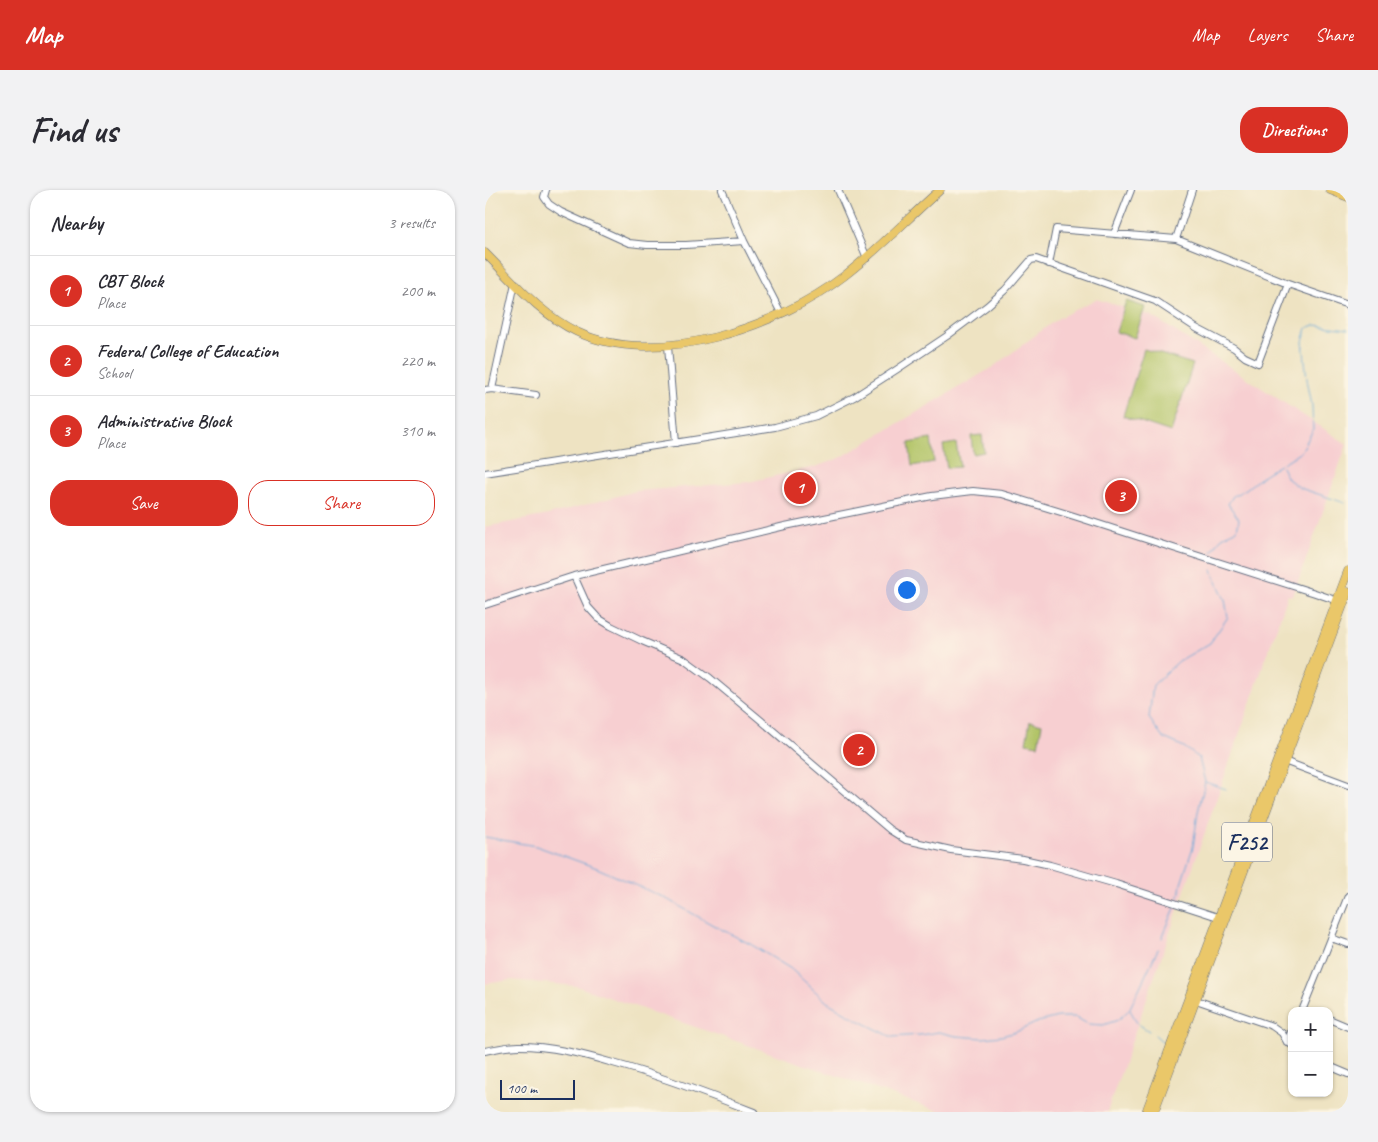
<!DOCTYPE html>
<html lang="en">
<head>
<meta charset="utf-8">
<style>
	:root { --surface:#fff; --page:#f2f2f3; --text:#2b2b33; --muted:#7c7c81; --line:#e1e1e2; --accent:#d93025 }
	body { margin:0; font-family:Caveat,sans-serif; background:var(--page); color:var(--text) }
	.controls { position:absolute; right:15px; bottom:15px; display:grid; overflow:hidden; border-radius:10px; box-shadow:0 1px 4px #0004 }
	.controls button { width:45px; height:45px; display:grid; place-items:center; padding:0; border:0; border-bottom:1px solid var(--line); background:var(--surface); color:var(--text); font:25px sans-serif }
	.scale { position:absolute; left:15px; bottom:12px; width:75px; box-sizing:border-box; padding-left:5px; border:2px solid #1b2f5e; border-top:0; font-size:14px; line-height:18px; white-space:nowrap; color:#1b2f5e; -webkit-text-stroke:4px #fcf5e5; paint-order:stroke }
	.you { position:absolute; left:421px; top:399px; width:18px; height:18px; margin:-12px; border:4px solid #fff; border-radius:50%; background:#1a73e8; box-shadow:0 0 0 8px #1a73e833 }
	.badge { display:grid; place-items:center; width:32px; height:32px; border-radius:50%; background:var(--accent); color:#fff; font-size:16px; font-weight:700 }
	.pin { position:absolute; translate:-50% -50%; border:2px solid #fff; box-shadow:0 1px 5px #0006 }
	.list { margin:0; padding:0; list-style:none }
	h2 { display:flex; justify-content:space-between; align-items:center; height:65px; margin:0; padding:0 20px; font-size:21px }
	h2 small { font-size:16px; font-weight:400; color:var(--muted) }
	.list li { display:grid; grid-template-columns:32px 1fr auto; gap:15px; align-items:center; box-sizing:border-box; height:70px; padding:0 20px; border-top:1px solid var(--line) }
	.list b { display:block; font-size:19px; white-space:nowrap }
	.list p { margin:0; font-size:16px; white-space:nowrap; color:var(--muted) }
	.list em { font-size:16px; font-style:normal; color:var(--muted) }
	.actions { display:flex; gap:10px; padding:15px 20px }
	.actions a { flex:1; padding:11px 0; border:1px solid var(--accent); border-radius:20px; text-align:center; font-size:18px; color:var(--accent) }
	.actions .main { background:var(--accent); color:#fff }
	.map { position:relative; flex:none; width:863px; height:922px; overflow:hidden; border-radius:20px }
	header { display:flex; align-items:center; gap:30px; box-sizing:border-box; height:70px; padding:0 25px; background:var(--accent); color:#fff }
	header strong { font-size:24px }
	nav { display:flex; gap:28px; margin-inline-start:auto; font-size:18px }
	.intro { display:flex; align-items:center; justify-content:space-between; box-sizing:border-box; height:120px; padding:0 30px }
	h1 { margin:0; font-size:35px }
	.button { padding:12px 22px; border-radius:20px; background:var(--accent); color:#fff; font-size:18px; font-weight:700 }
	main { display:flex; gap:30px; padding:0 30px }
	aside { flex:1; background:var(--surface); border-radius:20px; box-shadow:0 1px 4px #0004 }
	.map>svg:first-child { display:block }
	.built { fill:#f7cfd1 }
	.green { fill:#b2c467; stroke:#667a62 }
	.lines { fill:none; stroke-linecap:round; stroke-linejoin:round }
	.stream { stroke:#62a7d7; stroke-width:1 }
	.minor-casing { stroke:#656e81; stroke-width:8 }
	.major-casing { stroke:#656e81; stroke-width:9 }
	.minor { stroke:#fff; stroke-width:6 }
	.major { stroke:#eac769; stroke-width:8 }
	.labels { text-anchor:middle; stroke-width:5; stroke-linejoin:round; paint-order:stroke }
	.shield { fill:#fcf5e5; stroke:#5e6a86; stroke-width:1 }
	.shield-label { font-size:22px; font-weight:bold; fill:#1b2f5e }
</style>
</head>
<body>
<header>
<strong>Map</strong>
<nav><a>Map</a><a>Layers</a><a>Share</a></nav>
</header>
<div class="intro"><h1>Find us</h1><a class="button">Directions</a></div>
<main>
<aside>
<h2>Nearby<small>3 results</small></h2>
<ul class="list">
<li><span class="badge">1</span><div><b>CBT Block</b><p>Place</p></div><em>200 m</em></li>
<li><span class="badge">2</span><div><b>Federal College of Education</b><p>School</p></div><em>220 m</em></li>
<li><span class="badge">3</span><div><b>Administrative Block</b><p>Place</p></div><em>310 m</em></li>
</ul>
<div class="actions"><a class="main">Save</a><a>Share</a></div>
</aside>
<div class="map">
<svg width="863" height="922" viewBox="0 0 863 922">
	<rect width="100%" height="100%" fill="#fcf5e5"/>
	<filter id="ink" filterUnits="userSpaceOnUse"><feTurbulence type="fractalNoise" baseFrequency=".02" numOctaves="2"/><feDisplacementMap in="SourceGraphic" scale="10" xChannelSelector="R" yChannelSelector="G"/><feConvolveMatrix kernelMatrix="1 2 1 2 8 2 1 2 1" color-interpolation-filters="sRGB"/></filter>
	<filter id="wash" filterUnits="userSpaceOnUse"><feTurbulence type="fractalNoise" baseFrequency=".0096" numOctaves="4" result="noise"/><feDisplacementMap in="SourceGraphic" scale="20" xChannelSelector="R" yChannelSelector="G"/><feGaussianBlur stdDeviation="1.12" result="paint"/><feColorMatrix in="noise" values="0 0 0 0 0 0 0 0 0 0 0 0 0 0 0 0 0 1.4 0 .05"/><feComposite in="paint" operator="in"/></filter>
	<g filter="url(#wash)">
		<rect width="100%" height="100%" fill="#eee3c2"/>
		<path class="built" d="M611 109 667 126 862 254 808 406 803 405 622 922H457L91 796 26 790 0 794V337L63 325 151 301 263 292 330 277 355 268 508 177 572 129Z"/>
		<path class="green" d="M641 111 660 117 650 148 631 142Z
			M659 159 708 174 686 242 638 226Z
			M497 245 499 262 488 264 486 246Z
			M446 249 449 272 427 276 424 253Z
			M471 253 475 277 462 278 458 255Z
			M545 531 557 534 553 555 541 553Z"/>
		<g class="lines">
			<path class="stream" d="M797 277 803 289 815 298 860 313
				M727 362 737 347 752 340 754 329 743 314 748 306 761 299 780 284 816 262 828 240 827 216 822 189 818 152 822 138 830 135 863 139
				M720 592 741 599
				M0 647 51 656 112 678 178 707 228 735 267 755 306 779 342 812 377 832 407 847 435 845 454 842 471 846 498 848 516 846 531 842 553 832 573 827H590L603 834 618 835 633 830 644 820 673 759
				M694 707 696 694 708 657 713 622 720 592 714 568 699 557 677 547 664 528 668 495 694 471 725 453 743 427 740 410 727 380
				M677 748 690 718
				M645 820 653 834 664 841
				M670 845 678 852"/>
		</g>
	</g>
	<g filter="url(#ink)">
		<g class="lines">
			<defs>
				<path id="minor" d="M61 0 59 7 64 14 76 22 144 53 162 55H201L259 51
					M237 0 259 51 296 123
					M353 0 382 68
					M629 44 646 0
					M691 49 707 0
					M564 74 571 39 691 49 803 94 863 115
					M183 156 191 253
					M7 199 30 93
					M0 200 7 199 51 205
					M0 283 290 237 331 226 369 207 411 180 462 146 502 116 520 100 546 70 551 69 670 111 711 138 749 158 760 167 773 173 803 94
					M89 386 103 417 113 428 126 436 157 451 199 469 225 488 272 527 405 640 421 650 466 660 538 669 565 675 631 694 733 727
					M0 415 89 386 300 336 447 306 488 301 517 304 589 326 679 355 830 403 856 412
					M799 571 863 595
					M846 748 863 754
					M708 809 787 836 797 843 802 852 807 855
					M817 821 863 706
					M844 829 863 837
					M802 852 807 839
					M0 861C11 859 23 856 34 856 66 856 97 864 128 873 176 886 223 904 269 922
					M844 876 863 884"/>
				<path id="major" d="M845 0 863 7
					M0 63C28 91 56 125 92 142 172 179 293 137 359 86 393 60 423 28 455 0
					M661 922 863 381
					M669 922 863 402"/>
			</defs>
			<use href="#minor" class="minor-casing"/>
			<use href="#major" class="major-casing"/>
			<use href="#minor" class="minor"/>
			<use href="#major" class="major"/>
		</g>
	</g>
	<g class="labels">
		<rect class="shield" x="737" y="632.5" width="50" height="39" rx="4"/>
		<g class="shield-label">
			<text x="762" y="660">F252</text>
		</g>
	</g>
</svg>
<div class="controls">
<button>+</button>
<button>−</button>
</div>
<div class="scale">100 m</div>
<div class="you"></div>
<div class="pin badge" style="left:315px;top:298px">1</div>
<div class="pin badge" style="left:374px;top:560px">2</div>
<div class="pin badge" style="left:636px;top:306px">3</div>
</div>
</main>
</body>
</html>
